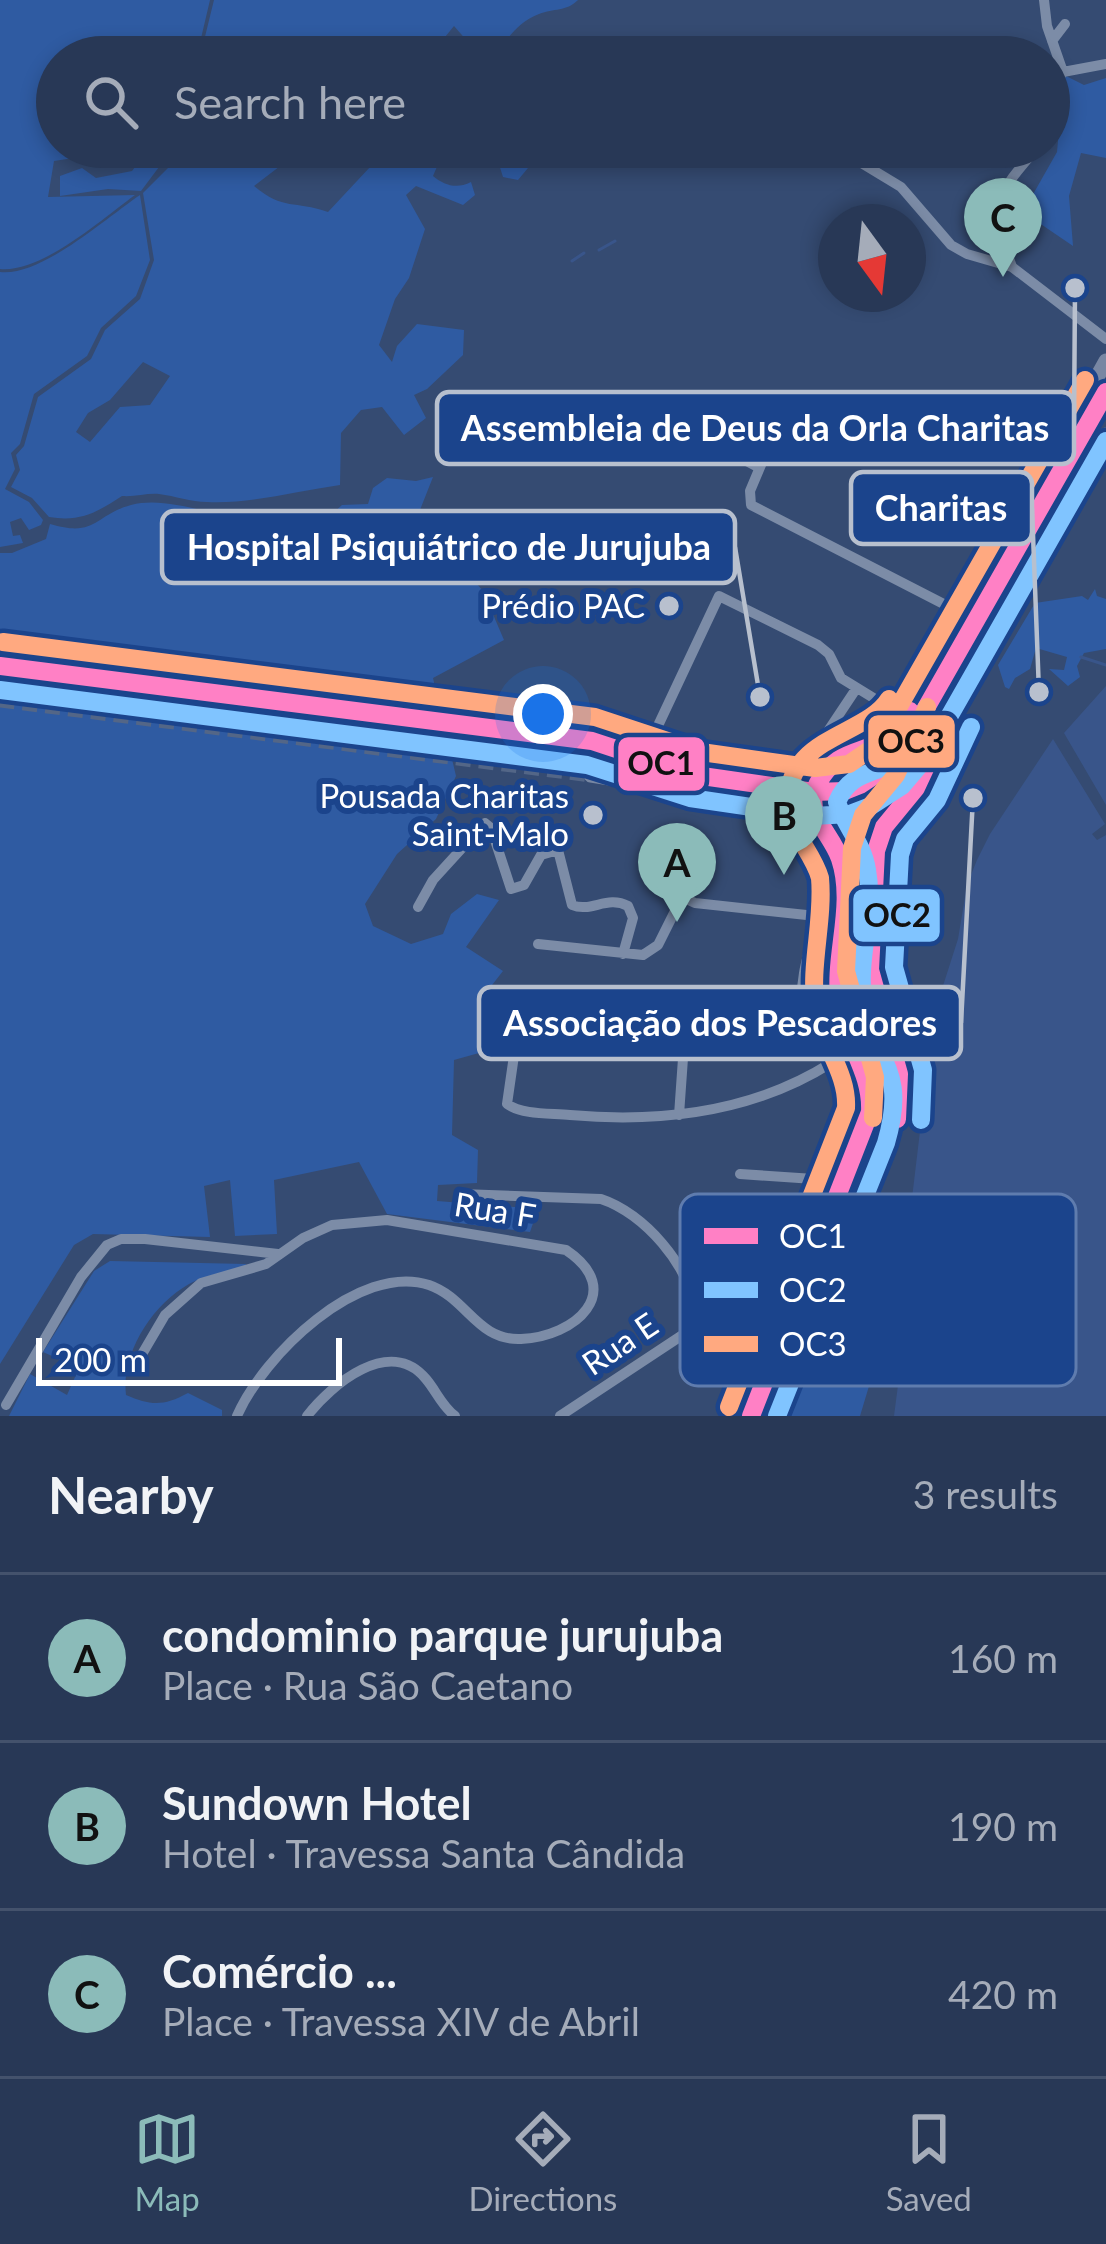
<!DOCTYPE html>
<html lang="en">
<head>
<meta charset="utf-8">
<style>
	:root { --surface:#283856; --page:#303f5c; --text:#f1f3f6; --muted:#a5acb9; --line:#44526c; --accent:#8bbbb9 }
	body { margin:0; font-family:Lato,sans-serif; background:var(--page); color:var(--text) }
	.compass { position:absolute; left:818px; top:204px; width:108px; height:108px; border-radius:50%; background:var(--surface); box-shadow:0 6px 18px #0003; rotate:165deg }
	.scale { position:absolute; left:36px; bottom:30px; width:306px; box-sizing:border-box; padding-left:12px; border:6px solid #fff; border-top:0; font-size:33px; line-height:42px; white-space:nowrap; color:#fff; -webkit-text-stroke:9px #1b448c; paint-order:stroke }
	.you { position:absolute; left:543px; top:714px; width:42px; height:42px; margin:-30px; border:9px solid #fff; border-radius:50%; background:#1a73e8; box-shadow:0 0 0 18px #1a73e833 }
	.badge { display:grid; place-items:center; width:78px; height:78px; border-radius:50%; background:var(--accent); color:#111; font-size:39px; font-weight:700 }
	.pin { position:absolute; translate:-50% -99px; filter:drop-shadow(0 3px 6px #0008) }
	.pin::after { content:''; position:absolute; top:63px; width:42px; height:36px; background:inherit; clip-path:polygon(0 0,100% 0,50% 100%) }
	.list { margin:0; padding:0; list-style:none }
	h2 { display:flex; justify-content:space-between; align-items:center; height:156px; margin:0; padding:0 48px; font-size:51px }
	h2 small { font-size:39px; font-weight:400; color:var(--muted) }
	.list li { display:grid; grid-template-columns:78px 1fr auto; gap:36px; align-items:center; box-sizing:border-box; height:168px; padding:0 48px; border-top:3px solid var(--line) }
	.list b { display:block; font-size:45px; white-space:nowrap }
	.list p { margin:0; font-size:39px; white-space:nowrap; color:var(--muted) }
	.list em { font-size:39px; font-style:normal; color:var(--muted) }
	.icon { flex:none; width:66px; height:66px; fill:none; stroke:currentColor; stroke-width:2; stroke-linecap:round; stroke-linejoin:round }
	.map { position:relative; flex:none; width:1106px; height:1416px; overflow:hidden }
	.search { position:absolute; background:var(--surface); box-shadow:0 6px 18px #0003; left:36px; right:36px; top:36px; height:132px; display:flex; align-items:center; gap:30px; box-sizing:border-box; padding:0 42px; border-radius:66px; color:var(--muted); font-size:45px }
	.sheet { height:660px; background:var(--surface) }
	nav { display:flex; justify-content:space-around; align-items:center; box-sizing:border-box; height:168px; border-top:3px solid var(--line); background:var(--surface); font-size:33px; color:var(--muted) }
	nav a { display:grid; justify-items:center; gap:6px }
	nav .on { color:var(--accent) }
	.map>svg:first-child { display:block }
	.green { fill:#2f5ba2; fill-rule:evenodd }
	.water { fill:#39558a }
	.lines { fill:none; stroke-linecap:round; stroke-linejoin:round }
	.stream { stroke:#39558a; stroke-width:3 }
	.secondary-tunnel { stroke:#536687; stroke-width:15; stroke-dasharray:15 8; stroke-linecap:butt }
	.street { stroke:#7c8ca7; stroke-width:10 }
	.secondary { stroke:#7887a3; stroke-width:15 }
	.bus-1-casing { stroke:#1b448c; stroke-width:27 }
	.bus-2-casing { stroke:#1b448c; stroke-width:27 }
	.bus-3-casing { stroke:#1b448c; stroke-width:27 }
	.bus-1 { stroke:#ff80c5; stroke-width:18 }
	.bus-2 { stroke:#80c4ff; stroke-width:18 }
	.bus-3 { stroke:#ffa980; stroke-width:18 }
	.poi-dot { fill:#b8c0ce; stroke:#1b448c; stroke-width:4.5 }
	.labels { text-anchor:middle; stroke-width:12; stroke-linejoin:round; paint-order:stroke }
	.poi-label { font-size:33px; fill:#fff; stroke:#1b448c; text-anchor:end }
	.street-label { font-size:33px; fill:#fff; stroke:#1b448c }
	.key { fill:#1b448c; stroke:#5f7cae; stroke-width:3 }
	.key-label { font-size:33px; fill:#fff }
	.leader { fill:none; stroke:#b8c0ce; stroke-width:4.5 }
	.callout-dot { fill:#b8c0ce; stroke:#1b448c; stroke-width:4.5 }
	.callout { fill:#1b448c; stroke:#b8c0ce; stroke-width:4.5 }
	.callout-label { font-size:36px; text-anchor:middle; font-weight:bold; fill:#fff }
	.line-badge { stroke:#1b448c; stroke-width:4.5 }
	.pale-badge-label { font-size:33px; text-anchor:middle; font-weight:bold; fill:#111 }
</style>
</head>
<body>
<div class="map">
<svg width="1106" height="1416" viewBox="0 0 1106 1416">
	<rect width="100%" height="100%" fill="#354b72"/>
	<path class="green" d="M0 0H210L198 51 190 54 162 44 132 53 123 38 104 46 110 57H57V147H174L141 191 108 189 60 196V176L82 168 96 178 132 171 138 163 132 149 54 161 48 197 135 195C102 219 42 273 0 269Z
		M214 0H578C566 12 554 8 539 14 516 23 508 39 494 57H471L475 50 454 26 432 53 423 57H200Z
		M1064 75 1084 85 1106 78V158L1081 153 1069 196 1073 246 1023 212 1057 152Z
		M181 147H305L254 186C284 211 294 200 328 212L371 166 414 159 420 147H524L523 158 528 168 518 180 503 177 497 158 485 151 470 166 456 155 439 162 433 176C445 186 457 189 471 182L475 195 463 205 416 186 406 195 425 229 409 278 395 299 379 345 392 362 397 346 417 324 464 330 463 355 427 389 414 395 426 418 404 435 382 407 361 410 341 433 340 485C296 491 252 504 207 502 191 502 175 496 159 494 147 493 135 497 122 496 96 513 80 522 49 517L32 498 11 487 20 470 16 455 24 446 38 397 91 359 105 330 140 299 154 260 143 193 175 161ZM143 362 170 376 150 405 120 407 90 442 76 432 88 413 110 400Z
		M140 195 150 260 136 296 101 328 87 356 34 394 20 444 11 453 15 469 5 489 29 502 43 520 41 525 29 530 21 518 10 522 13 536 20 535 23 543 0 547V272C41 277 106 218 140 195Z
		M433 477 418 515 483 591 504 640 433 678 456 776 436 819 397 854 365 904 373 926 411 944 443 934 451 914 477 894 499 900 466 947 503 971 478 1003 479 1053 454 1060 452 1135 478 1150 477 1183 438 1185 437 1201 538 1209 530 1232 387 1214 359 1162 274 1180 277 1234 235 1236 230 1180 204 1186 210 1237 93 1234 74 1245 0 1364V553H12L46 539 50 524C97 538 94 515 131 505 165 496 202 514 237 515L232 537 258 559 270 547 244 526 249 509C282 536 312 534 342 505L368 504 373 488 387 478 416 481Z
		M1095 589 1097 596 1106 599V649L1084 653 1077 666 1080 677 1068 686 1049 669 1064 670 1067 657 1036 648 1030 669 1015 678 1009 689 1005 687 998 665 1035 603 1082 596 1088 600Z
		M911 768C913 801 871 824 842 829L822 820 819 807C857 806 883 794 911 768Z
		M868 838 858 958 868 1006 890 1075 893 1102 871 1166 780 1383 775 1378 786 1344 872 1141 883 1104 879 1073 854 1024 848 1001 855 879 846 846Z
		M881 1205 894 1210 891 1313 860 1416H791L872 1209Z
		M110 1261 246 1264 244 1268C226 1272 205 1275 189 1284 152 1305 121 1353 126 1395 151 1406 164 1406 188 1393L222 1410V1416H9L30 1374 67 1395 79 1368 43 1352 94 1271Z"/>
	<path class="water" d="M1106 686V805L1064 733Z
		M1053 739 1105 824 1092 834 1097 840 1106 835V1416H894L906 1324 910 1215 934 1014 958 939 967 885 977 860 990 834Z"/>
	<g class="lines">
		<path class="stream" d="M599 250 615 241
			M572 261 584 253
			M1081 657 1106 665"/>
		<path class="secondary-tunnel" d="M0 656 594 733
			M0 700 591 775"/>
		<path class="street" d="M1044 0 1047 26 1063 72
			M1052 41 1065 24
			M741 57H742
			M1063 72 1106 64
			M1049 120 1055 84 1063 72
			M835 147 901 187 951 245 967 254 1012 267 1106 339
			M1012 267C990 203 995 196 1038 147
			M653 413 680 433 722 448 758 467
			M782 415 750 491 751 505 967 616
			M828 731 856 689
			M655 732 719 596 818 645 829 654 841 678 906 718
			M674 836 680 844 682 897 695 903 816 916C815 935 807 954 804 973 793 1036 821 1057 870 1086
			M418 907 433 880 485 823 491 828 511 889 524 885 541 855 558 850 572 905C591 913 607 895 628 906L633 918 623 954
			M538 944 643 955 658 945 682 897
			M809 1035 531 1017 519 1021 507 1104C523 1115 550 1113 570 1115 661 1123 752 1113 831 1063
			M679 1115 685 1030
			M740 1174 814 1179
			M461 1194 601 1199C644 1213 690 1266 695 1311L684 1334 560 1416
			M814 1250C811 1223 805 1175 825 1153 836 1142 852 1134 865 1125
			M138 1361 165 1315 201 1283 266 1264 303 1238 332 1225 387 1220 566 1250C627 1291 575 1337 521 1339 477 1341 467 1298 429 1285 359 1262 263 1356 237 1416
			M6 1405 81 1277 107 1245 121 1239H145L278 1254
			M307 1416C331 1385 390 1335 426 1379 437 1392 441 1405 455 1416"/>
		<path class="secondary" d="M594 733C667 752 750 797 826 771
			M884 741H894L914 752 922 772
			M591 775 784 806 816 822
			M824 831 849 836 889 819
			M751 1416 864 1134C886 1069 847 1061 840 1006 833 960 850 914 842 870 838 843 807 823 813 796 824 747 882 753 906 718 982 605 1040 479 1106 361
			M778 1416 901 1104 899 1074 870 970 873 885 880 836 916 788 948 718 1106 435"/>
		<defs>
			<path id="bus-1" d="M0 666 592 741 695 775 814 792 845 791 860 785 887 767 905 745 1106 392
				M897 1119 899 1074 870 970 876 851 884 827 916 788 949 717
				M751 1416 870 1112C872 1072 846 1045 840 1006 832 957 856 907 840 859 831 832 802 814 818 783 837 749 859 755 886 739 897 733 904 721 910 711"/>
			<path id="bus-2" d="M0 690 587 765 690 798 813 816 850 814 871 806 902 786 925 759 1106 441
				M921 1120 923 1070 894 967 900 855 905 839 937 800 971 727
				M777 1416 886 1143C909 1064 872 1064 863 1000 857 957 875 913 867 870 863 843 845 826 837 802 850 771 874 775 898 760 913 752 922 737 931 723"/>
			<path id="bus-3" d="M3 642 595 717 701 752 815 768 849 764 871 749 885 731 1085 380
				M873 1118 875 1077 846 971 852 848 863 815 896 775 927 707
				M729 1407 846 1108C848 1073 822 1045 816 1010 809 966 824 922 820 878 813 853 792 835 789 810 780 737 866 737 889 699"/>
		</defs>
		<use href="#bus-1" class="bus-1-casing"/>
		<use href="#bus-2" class="bus-2-casing"/>
		<use href="#bus-3" class="bus-3-casing"/>
		<use href="#bus-1" class="bus-1"/>
		<use href="#bus-2" class="bus-2"/>
		<use href="#bus-3" class="bus-3"/>
	</g>
	<g class="poi-dot">
		<circle cx="669" cy="606" r="12"/>
		<circle cx="593" cy="815" r="12"/>
	</g>
	<g class="labels">
		<g class="poi-label">
			<text x="645" y="618">Prédio PAC</text>
			<text x="569" y="808">Pousada Charitas<tspan x="569" dy="38">Saint-Malo</tspan></text>
		</g>
		<g class="street-label">
			<text transform="translate(495 1210) rotate(9)" y="12">Rua F</text>
			<text transform="translate(620 1344) rotate(-34)" y="12">Rua E</text>
		</g>
	</g>
	<rect x="680" y="1194" width="396" height="192" rx="18" class="key"/>
	<rect x="704" y="1228" width="54" height="16" fill="#ff80c5"/>
	<rect x="704" y="1282" width="54" height="16" fill="#80c4ff"/>
	<rect x="704" y="1336" width="54" height="16" fill="#ffa980"/>
	<g class="key-label">
		<text x="779" y="1248">OC1</text>
		<text x="779" y="1302">OC2</text>
		<text x="779" y="1356">OC3</text>
	</g>
	<path class="leader" d="M1075 288L1074 428M1039 692L1032 508M760 697L735 547M973 798L961 1023"/>
	<g class="callout-dot">
		<circle cx="1075" cy="288" r="12"/>
		<circle cx="1039" cy="692" r="12"/>
		<circle cx="760" cy="697" r="12"/>
		<circle cx="973" cy="798" r="12"/>
	</g>
	<g class="callout">
		<rect x="437" y="392" width="637" height="72" rx="12"/>
		<rect x="851" y="472" width="181" height="72" rx="12"/>
		<rect x="162" y="511" width="573" height="72" rx="12"/>
		<rect x="479" y="987" width="482" height="72" rx="12"/>
	</g>
	<g class="callout-label">
		<text x="755" y="441">Assembleia de Deus da Orla Charitas</text>
		<text x="941" y="521">Charitas</text>
		<text x="449" y="560">Hospital Psiquiátrico de Jurujuba</text>
		<text x="720" y="1036">Associação dos Pescadores</text>
	</g>
	<g class="line-badge">
		<rect x="866" y="713" width="91" height="57" rx="12" fill="#ffa980"/>
		<rect x="616" y="735" width="91" height="58" rx="12" fill="#ff80c5"/>
		<rect x="851" y="887" width="91" height="57" rx="12" fill="#80c4ff"/>
	</g>
	<g class="pale-badge-label">
		<text x="911" y="753">OC3</text>
		<text x="661" y="775">OC1</text>
		<text x="897" y="927">OC2</text>
	</g>
</svg>
<svg class="compass" viewBox="-18 -18 36 36"><path d="M0-13l5 13h-10z" fill="#e53935"/><path d="M0 13l5-13h-10z" fill="#a5acb9"/></svg>
<div class="scale">200 m</div>
<div class="you"></div>
<div class="pin badge" style="left:677px;top:922px">A</div>
<div class="pin badge" style="left:784px;top:875px">B</div>
<div class="pin badge" style="left:1003px;top:277px">C</div>
<div class="search"><svg class="icon" aria-label="search" viewBox="0 0 24 24"><circle cx="10" cy="10" r="6"/><path d="M15 15l6 6"/></svg>Search here</div>
</div>
<section class="sheet">
<h2>Nearby<small>3 results</small></h2>
<ul class="list">
<li><span class="badge">A</span><div><b>condominio parque jurujuba</b><p>Place · Rua São Caetano</p></div><em>160 m</em></li>
<li><span class="badge">B</span><div><b>Sundown Hotel</b><p>Hotel · Travessa Santa Cândida</p></div><em>190 m</em></li>
<li><span class="badge">C</span><div><b>Comércio ...</b><p>Place · Travessa XIV de Abril</p></div><em>420 m</em></li>
</ul>
</section>
<nav>
<a class="on"><svg class="icon" aria-label="map" viewBox="0 0 24 24"><path d="M3 6l6-2 6 2 6-2v14l-6 2-6-2-6 2zM9 4v14M15 6v14"/></svg>Map</a>
<a><svg class="icon" aria-label="directions" viewBox="0 0 24 24"><path d="M12 3l9 9-9 9-9-9zM9 14v-3h6M13 9l2 2-2 2"/></svg>Directions</a>
<a><svg class="icon" aria-label="saved" viewBox="0 0 24 24"><path d="M7 4h10v16l-5-4-5 4z"/></svg>Saved</a>
</nav>
</body>
</html>
